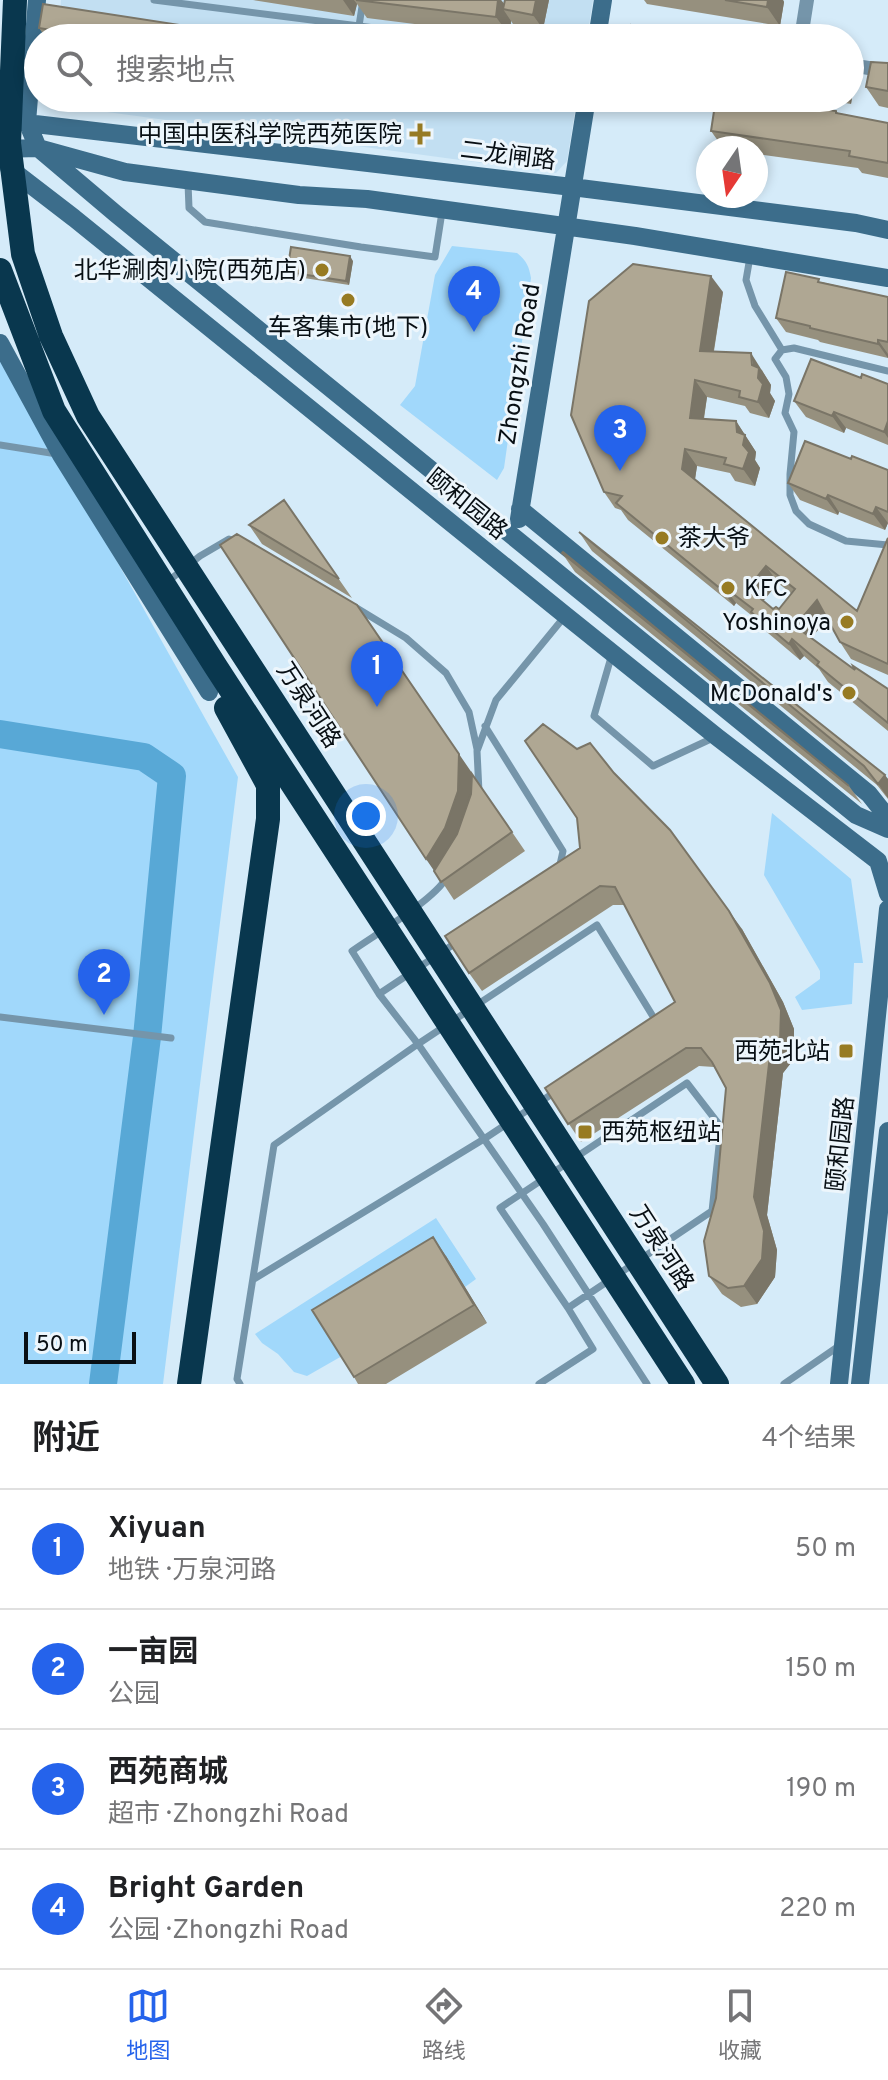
<!DOCTYPE html>
<html lang="zh">
<head>
<meta charset="utf-8">
<style>
	:root { --surface:#fff; --page:#f6f6f6; --text:#202124; --muted:#757577; --line:#e0e0e0; --accent:#2563eb }
	body { margin:0; font-family:Overpass,"Noto Sans SC",sans-serif; background:var(--page); color:var(--text) }
	.compass { position:absolute; left:696px; top:136px; width:72px; height:72px; border-radius:50%; background:var(--surface); box-shadow:0 4px 12px #0003; rotate:193deg }
	.scale { position:absolute; left:24px; bottom:20px; width:112px; box-sizing:border-box; padding-left:8px; border:4px solid #080f14; border-top:0; font-size:22px; line-height:28px; white-space:nowrap; color:#080f14; -webkit-text-stroke:6px #edf6fc; paint-order:stroke }
	.you { position:absolute; left:366px; top:816px; width:28px; height:28px; margin:-20px; border:6px solid #fff; border-radius:50%; background:#1a73e8; box-shadow:0 0 0 12px #1a73e833 }
	.badge { display:grid; place-items:center; width:52px; height:52px; border-radius:50%; background:var(--accent); color:#fff; font-size:26px; font-weight:700 }
	.pin { position:absolute; translate:-50% -66px; filter:drop-shadow(0 2px 4px #0008) }
	.pin::after { content:''; position:absolute; top:42px; width:28px; height:24px; background:inherit; clip-path:polygon(0 0,100% 0,50% 100%) }
	.list { margin:0; padding:0; list-style:none }
	h2 { display:flex; justify-content:space-between; align-items:center; height:104px; margin:0; padding:0 32px; font-size:34px }
	h2 small { font-size:26px; font-weight:400; color:var(--muted) }
	.list li { display:grid; grid-template-columns:52px 1fr auto; gap:24px; align-items:center; box-sizing:border-box; height:120px; padding:0 32px; border-top:2px solid var(--line) }
	.list b { display:block; font-size:30px; white-space:nowrap }
	.list p { margin:0; font-size:26px; white-space:nowrap; color:var(--muted) }
	.list em { font-size:26px; font-style:normal; color:var(--muted) }
	.icon { flex:none; width:44px; height:44px; fill:none; stroke:currentColor; stroke-width:2; stroke-linecap:round; stroke-linejoin:round }
	.map { position:relative; flex:none; width:888px; height:1384px; overflow:hidden }
	.search { position:absolute; background:var(--surface); box-shadow:0 4px 12px #0003; left:24px; right:24px; top:24px; height:88px; display:flex; align-items:center; gap:20px; box-sizing:border-box; padding:0 28px; border-radius:44px; color:var(--muted); font-size:30px }
	.sheet { height:584px; background:var(--surface) }
	nav { display:flex; justify-content:space-around; align-items:center; box-sizing:border-box; height:112px; border-top:2px solid var(--line); background:var(--surface); font-size:22px; color:var(--muted) }
	nav a { display:grid; justify-items:center; gap:4px }
	nav .on { color:var(--accent) }
	.map>svg:first-child { display:block }
	.built { fill:#c2dff2 }
	.green { fill:#a1d8fb }
	.lines { fill:none; stroke-linecap:round; stroke-linejoin:round }
	.river { stroke:#58a8d6; stroke-width:28 }
	.lane { stroke:#7595aa; stroke-width:7 }
	.street { stroke:#7595aa; stroke-width:14 }
	.secondary { stroke:#3c6d8b; stroke-width:18 }
	.highway { stroke:#09374e; stroke-width:24 }
	.wall { fill:#96907e; fill-rule:evenodd }
	.shaded-wall { fill:#7a7567 }
	.building { fill:#afa793; stroke:#7a7567; stroke-width:2; fill-rule:evenodd }
	.poi-dot { fill:#977b23; stroke:#edf6fc; stroke-width:3 }
	.labels { text-anchor:middle; stroke-width:6; stroke-linejoin:round; paint-order:stroke }
	.poi-label { font-size:24px; fill:#080f14; stroke:#edf6fc; text-anchor:end }
	.street-label { font-size:24px; fill:#080f14; stroke:#edf6fc }
</style>
</head>
<body>
<div class="map">
<svg width="888" height="1384" viewBox="0 0 888 1384">
	<rect width="100%" height="100%" fill="#d5ebf9"/>
	<path class="built" d="M61 0H593L587 38H59Z
		M577 98 567 161 556 173 63 106 57 99Z"/>
	<path class="green" d="M452 246 517 253C526 260 529 266 531 278L504 468 497 480 400 405 415 386 435 275Z
		M0 353 238 777 163 1384H0Z
		M772 813 851 879 863 963H854L852 1004 802 1010 795 997 820 979V971L764 875Z
		M436 1218 476 1279 465 1287 445 1256 342 1356 307 1376 294 1372 278 1354 262 1343 255 1334Z"/>
	<g class="lines">
		<path class="river" d="M0 734 144 757 172 776 147 1037 103 1384"/>
		<path class="lane" d="M154 0 359 26
			M363 0 359 26 451 38
			M188 183 189 208 205 222 361 247 435 257 442 212
			M750 257 746 280 755 306 782 350
			M888 371 794 348 782 350 775 359 786 377 789 394 785 413 794 432 790 474V495L796 511 809 524 846 541 888 545
			M0 445 57 454
			M167 582 200 556 229 539 236 541
			M355 607 406 638 446 673 469 712 477 749
			M612 654 594 716 653 766 713 738
			M485 726 563 851 559 869
			M479 792 477 751 496 700 565 616
			M447 877C434 900 376 934 352 951L379 994 418 1044 543 1224 647 1384
			M379 994 460 940
			M0 1017 171 1038
			M254 1279 484 1139 555 1092
			M240 1384 237 1379 274 1145 418 1044 597 925 657 1023
			M539 1384 593 1349 568 1308 500 1208 687 1083 721 1127 712 1211 568 1308
			M784 1384 839 1346"/>
		<path class="street" d="M801 38 807 0
			M850 65 888 71"/>
		<path class="secondary" d="M37 0 27 122 38 148 116 214 856 815 888 829
			M597 38 603 0
			M18 122 572 187 856 223 888 230
			M0 149 38 148 125 172 299 195 367 199 535 222 635 236 888 278
			M9 168 74 218 565 615 717 737 878 861 888 894
			M0 343 61 455 209 692
			M520 509 869 794 888 818
			M519 519 587 98
			M839 1384 888 909
			M860 1384 888 1131"/>
		<path class="highway" d="M15 0 9 143 23 254 51 336 88 416 717 1384
			M0 270 54 411 216 667 683 1384
			M189 1384 268 819V785L226 708"/>
	</g>
	<path class="wall" d="M253 0H501L504 4 505 0H549L543 29 513 24 511 21 510 36 367 18 357 4 354 16Z
		M644 0H783L784 2 780 26 647 4Z
		M180 25 183 29 234 38H46L39 28Z
		M888 63V108L879 106 866 87Z
		M850 78 854 84 851 104 816 98H850Z
		M392 98H532L530 112 435 98 434 104Z
		M836 111 838 113 888 123V178L862 173 858 168 756 154V148H723L711 131Z
		M353 261 349 285 291 276 287 272Z
		M821 282 888 297V358L820 342 818 340 786 332 776 318Z
		M723 292 714 351 762 370 763 372 771 385 770 393 775 401 769 418 750 413 745 406 707 397 704 419 736 421 756 452 755 460 760 468 755 486 735 481 730 473 697 466 695 479 857 611 888 538V675L851 659 840 642 827 619 811 638 855 670 888 689V731L828 682 819 669 804 656 800 660 762 628 756 619 736 603 734 606 628 520 621 510 615 508 604 492ZM778 583 792 594 779 609H773L763 601Z
		M861 378 888 384V445L846 428 844 433 806 417 794 401Z
		M851 459 888 470V523L885 530 839 512 838 515 800 500 788 483Z
		M284 500 352 598 262 544 249 525Z
		M579 532 888 779V799L877 785 592 551Z
		M220 545 472 774 525 851 454 900Z
		M562 553 849 786 862 804 575 572Z
		M580 848 742 929 783 1002 794 1029V1059L783 1073 767 1215 777 1250 775 1277 757 1304 741 1307 722 1294 709 1276 726 1088 714 1067 699 1066 581 1142 545 1088 675 1002 625 905H613L482 991 469 973Z
		M446 1256 487 1323 386 1384H358L354 1377Z"/>
	<path class="shaded-wall" d="M343 0H354L357 4 354 16Z
		M498 0H501L509 10 503 9 511 21 510 36 496 17Z
		M536 0H549L543 29 533 15Z
		M768 0H783L784 2 780 26 767 7Z
		M850 78 854 84 851 104 847 98H850Z
		M520 98H532L530 112Z
		M350 256 353 261 349 285 346 281Z
		M711 276 723 292 711 367 700 351Z
		M878 340 888 354V358L878 344Z
		M751 353 771 385 770 393 775 401 769 418 758 402Z
		M695 380 707 397 701 435 690 418Z
		M834 412 846 428 844 433 832 416Z
		M736 421 756 452 755 460 760 468 755 486 743 469V445L737 432Z
		M888 421V438L884 432Z
		M685 449 697 466 694 486 682 469Z
		M828 495 839 512 838 515 826 499Z
		M876 507 888 523 885 530 873 514Z
		M766 566 778 583 760 605 748 588Z
		M724 587 736 603 734 606 722 590Z
		M817 600 829 617 807 643 795 626Z
		M357 605 472 773V810L439 878 426 859Z
		M792 639 804 656 800 660 789 644Z
		M885 775 888 779V798L878 784Z
		M729 911 742 929 783 1002 794 1029V1059L783 1073 767 1215 777 1250 775 1277 757 1304 744 1286 754 1197Z
		M433 1237 446 1256 487 1323 474 1305Z"/>
	<path class="building" d="M356 0H498L496 17Z
		M505 0H536L533 15 503 9Z
		M725 0H768L767 7Z
		M43 4 180 25V29L234 38H99L39 28Z
		M631 25 697 38H629Z
		M256 32 295 38H256Z
		M729 35 748 38H728Z
		M871 62 888 63V91L866 87Z
		M716 98H743L836 111V113L888 123V163L849 156 850 151 711 131Z
		M291 247 350 256 346 281 287 272Z
		M633 264 711 276 700 351 751 353 752 365 759 368 758 378 763 384 758 402 739 397 740 391 695 380 690 418 736 421 737 432 745 435 743 445 749 452 743 469 724 464 726 458 685 449 682 469 857 611 888 538V664L840 642 817 600 795 626 855 670 853 666 888 689V723L817 665 819 662 792 639 789 644 751 612 753 609 724 587 722 590 616 503 622 496 604 492 571 415 589 301ZM766 566 795 589 779 609 776 607 773 609 748 588Z
		M786 272 819 279 818 282 888 297V342L878 340V344L810 328V326L776 318Z
		M811 359 861 378 862 374 888 384V421L884 432 834 412 832 416 794 401Z
		M805 441 851 459 852 456 888 470V512L876 507 873 514 828 495 826 499 788 483Z
		M284 500 339 579 249 525Z
		M579 532 885 775 878 784 864 766Z
		M237 534 357 605 459 754 458 791 445 828 426 859 220 545Z
		M563 552 849 786 562 553Z
		M543 724 577 749 590 743 614 773 670 830 729 911 770 983 781 1010 780 1041 770 1055 754 1197 764 1231 762 1259 744 1286 728 1288 709 1276 704 1241 716 1198 726 1088 712 1062 701 1048H686L568 1124 545 1088 675 1002 615 887 600 886 469 973 445 936 580 848 577 818 525 741Z
		M472 774 512 832 441 882 434 871 457 834 471 794Z
		M433 1237 474 1305 354 1377 312 1310Z"/>
	<g class="poi-dot">
		<path d="M416 122h8v8h8v8h-8v8h-8v-8h-8v-8h8z"/>
		<circle cx="322" cy="270" r="8"/>
		<circle cx="348" cy="300" r="8"/>
		<circle cx="662" cy="538" r="8"/>
		<circle cx="728" cy="588" r="8"/>
		<circle cx="847" cy="622" r="8"/>
		<circle cx="849" cy="693" r="8"/>
		<rect x="838" y="1043" width="16" height="16" rx="4"/>
		<rect x="577" y="1124" width="16" height="16" rx="4"/>
	</g>
	<g class="labels">
		<g class="poi-label">
			<text x="402" y="142">中国中医科学院西苑医院</text>
			<text x="306" y="278">北华涮肉小院(西苑店)</text>
			<text x="348" y="335" text-anchor="middle">车客集市(地下)</text>
			<text x="678" y="546" text-anchor="start">茶大爷</text>
			<text x="744" y="596" text-anchor="start">KFC</text>
			<text x="831" y="630">Yoshinoya</text>
			<text x="833" y="701">McDonald's</text>
			<text x="830" y="1059">西苑北站</text>
			<text x="601" y="1140" text-anchor="start">西苑枢纽站</text>
		</g>
		<g class="street-label">
			<text transform="translate(508 155) rotate(7)" y="8">二龙闸路</text>
			<text transform="translate(519 364) rotate(-81)" y="8">Zhongzhi Road</text>
			<text transform="translate(467 504) rotate(39)" y="8">颐和园路</text>
			<text transform="translate(309 705) rotate(57)" y="8">万泉河路</text>
			<text transform="translate(840 1144) rotate(-84)" y="8">颐和园路</text>
			<text transform="translate(662 1248) rotate(57)" y="8">万泉河路</text>
		</g>
	</g>
</svg>
<svg class="compass" viewBox="-18 -18 36 36"><path d="M0-13l5 13h-10z" fill="#e53935"/><path d="M0 13l5-13h-10z" fill="#757577"/></svg>
<div class="scale">50 m</div>
<div class="you"></div>
<div class="pin badge" style="left:377px;top:707px">1</div>
<div class="pin badge" style="left:104px;top:1015px">2</div>
<div class="pin badge" style="left:620px;top:471px">3</div>
<div class="pin badge" style="left:474px;top:332px">4</div>
<div class="search"><svg class="icon" aria-label="search" viewBox="0 0 24 24"><circle cx="10" cy="10" r="6"/><path d="M15 15l6 6"/></svg>搜索地点</div>
</div>
<section class="sheet">
<h2>附近<small>4个结果</small></h2>
<ul class="list">
<li><span class="badge">1</span><div><b>Xiyuan</b><p>地铁 · 万泉河路</p></div><em>50 m</em></li>
<li><span class="badge">2</span><div><b>一亩园</b><p>公园</p></div><em>150 m</em></li>
<li><span class="badge">3</span><div><b>西苑商城</b><p>超市 · Zhongzhi Road</p></div><em>190 m</em></li>
<li><span class="badge">4</span><div><b>Bright Garden</b><p>公园 · Zhongzhi Road</p></div><em>220 m</em></li>
</ul>
</section>
<nav>
<a class="on"><svg class="icon" aria-label="map" viewBox="0 0 24 24"><path d="M3 6l6-2 6 2 6-2v14l-6 2-6-2-6 2zM9 4v14M15 6v14"/></svg>地图</a>
<a><svg class="icon" aria-label="directions" viewBox="0 0 24 24"><path d="M12 3l9 9-9 9-9-9zM9 14v-3h6M13 9l2 2-2 2"/></svg>路线</a>
<a><svg class="icon" aria-label="saved" viewBox="0 0 24 24"><path d="M7 4h10v16l-5-4-5 4z"/></svg>收藏</a>
</nav>
</body>
</html>
